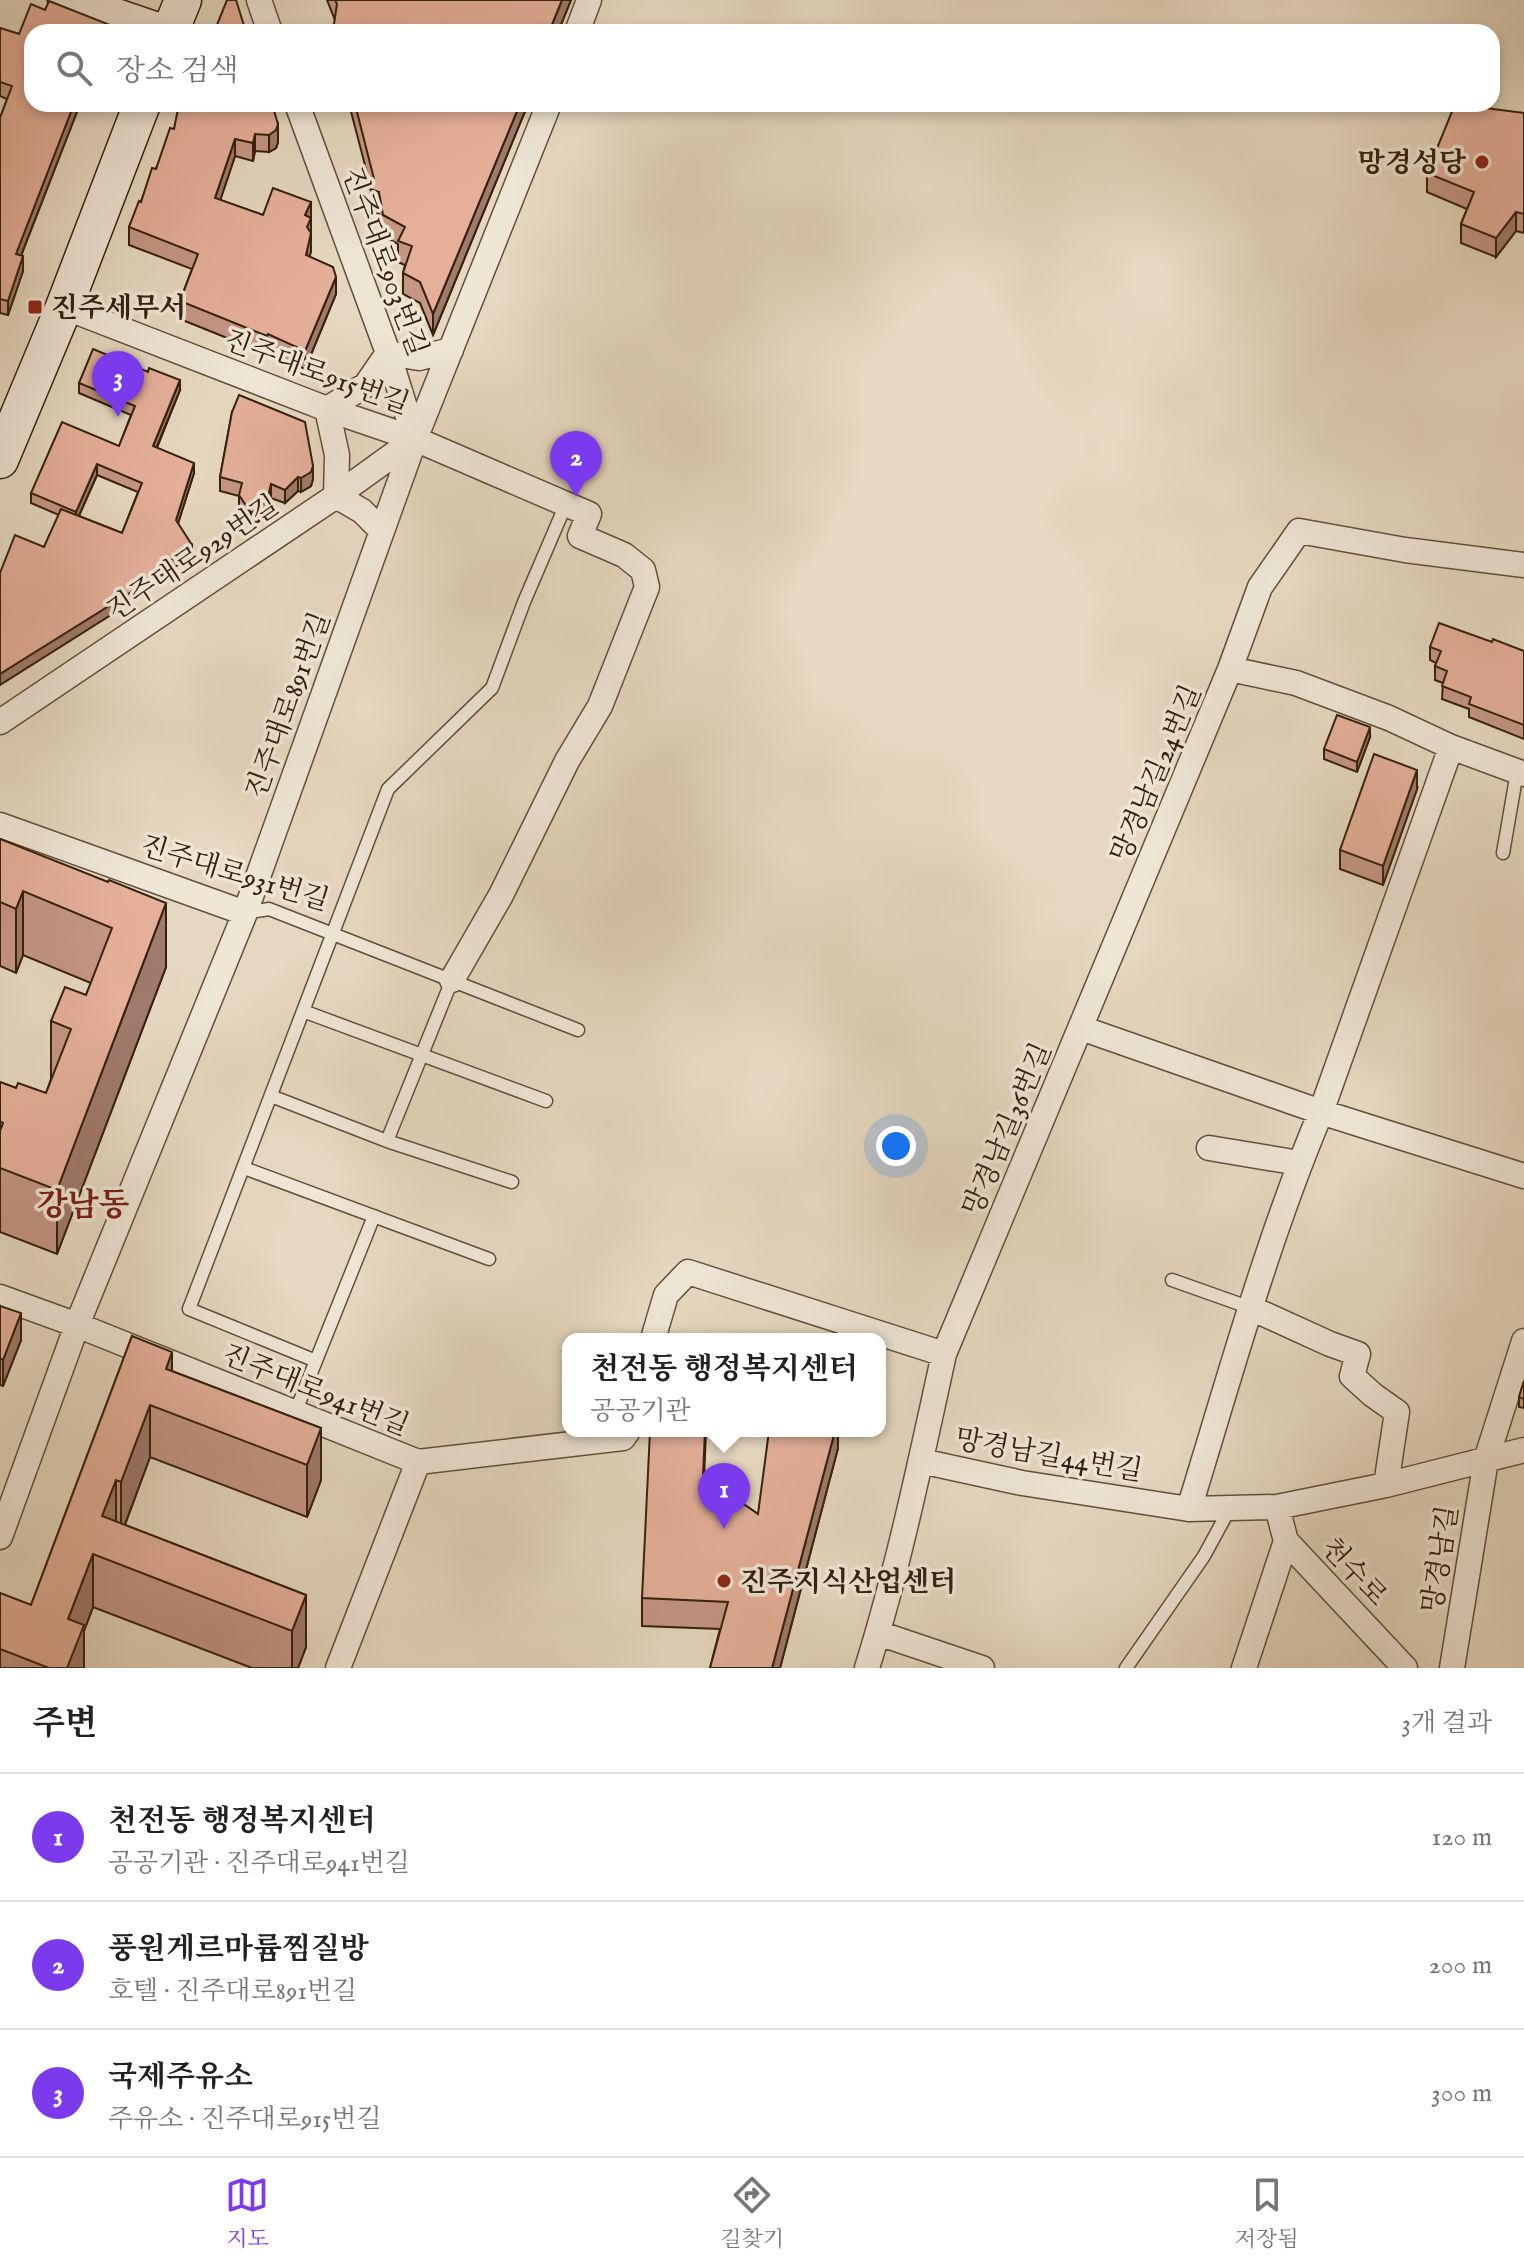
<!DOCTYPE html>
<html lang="ko">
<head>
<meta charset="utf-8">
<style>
	:root { --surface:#fff; --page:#f6f6f6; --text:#222; --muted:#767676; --line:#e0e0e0; --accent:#7c3aed }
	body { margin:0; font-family:"IM FELL English","Noto Serif KR",serif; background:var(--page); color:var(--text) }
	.you { position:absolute; left:896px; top:1146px; width:28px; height:28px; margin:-20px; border:6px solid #fff; border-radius:50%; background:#1a73e8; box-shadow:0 0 0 12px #1a73e833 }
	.badge { display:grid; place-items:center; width:52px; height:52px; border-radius:50%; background:var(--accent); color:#fff; font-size:26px; font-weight:700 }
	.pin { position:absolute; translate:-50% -66px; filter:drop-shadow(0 2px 4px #0008) }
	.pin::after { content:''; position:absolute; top:42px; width:28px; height:24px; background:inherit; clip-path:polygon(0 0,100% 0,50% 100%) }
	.popup { position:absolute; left:562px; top:1333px; width:324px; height:104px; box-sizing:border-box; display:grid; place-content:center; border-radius:16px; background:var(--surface); filter:drop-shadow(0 2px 6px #0005); font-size:26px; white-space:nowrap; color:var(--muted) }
	.popup b { font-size:30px; color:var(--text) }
	.popup::after { content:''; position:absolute; left:50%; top:100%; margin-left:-16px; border:16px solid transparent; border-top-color:var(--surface) }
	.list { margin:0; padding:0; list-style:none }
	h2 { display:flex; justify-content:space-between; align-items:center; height:104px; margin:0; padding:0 32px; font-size:34px }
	h2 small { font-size:26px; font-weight:400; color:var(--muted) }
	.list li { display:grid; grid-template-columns:52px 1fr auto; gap:24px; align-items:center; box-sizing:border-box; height:128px; padding:0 32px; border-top:2px solid var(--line) }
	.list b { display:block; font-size:30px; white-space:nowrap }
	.list p { margin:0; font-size:26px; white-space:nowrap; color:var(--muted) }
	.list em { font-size:26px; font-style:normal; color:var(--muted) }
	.icon { flex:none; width:44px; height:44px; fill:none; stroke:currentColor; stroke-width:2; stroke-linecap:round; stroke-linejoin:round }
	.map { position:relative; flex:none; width:1524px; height:1668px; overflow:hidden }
	.search { position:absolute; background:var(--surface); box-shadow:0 4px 12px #0003; left:24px; right:24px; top:24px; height:88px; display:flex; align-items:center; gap:20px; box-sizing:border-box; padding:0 28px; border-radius:24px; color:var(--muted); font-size:30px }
	.sheet { height:488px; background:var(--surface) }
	nav { display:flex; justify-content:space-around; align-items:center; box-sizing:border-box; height:112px; border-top:2px solid var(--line); background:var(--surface); font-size:22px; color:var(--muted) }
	nav a { display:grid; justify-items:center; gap:4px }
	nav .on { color:var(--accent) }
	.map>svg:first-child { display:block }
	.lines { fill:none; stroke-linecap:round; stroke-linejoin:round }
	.lane-casing { stroke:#61503a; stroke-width:15 }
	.street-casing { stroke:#61503a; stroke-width:27 }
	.secondary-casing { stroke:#35220d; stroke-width:39 }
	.lane { stroke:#efe6d6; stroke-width:12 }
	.street { stroke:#efe6d6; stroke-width:24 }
	.secondary { stroke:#efe6d6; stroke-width:36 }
	.wall { fill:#c59684; stroke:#35220d; stroke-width:2; fill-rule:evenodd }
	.shaded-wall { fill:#a07a6c; stroke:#35220d; stroke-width:2 }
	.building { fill:#e5af9a; stroke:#35220d; stroke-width:2 }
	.poi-dot { fill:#8f2418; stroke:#efe6d6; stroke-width:3 }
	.labels { text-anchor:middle; stroke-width:7; stroke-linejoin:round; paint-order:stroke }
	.poi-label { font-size:28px; font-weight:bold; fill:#35220d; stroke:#efe6d6; text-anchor:start }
	.street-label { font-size:28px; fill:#35220d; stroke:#efe6d6 }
	.quarter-label { font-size:32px; font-weight:bold; fill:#7a1f14; stroke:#efe6d6 }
</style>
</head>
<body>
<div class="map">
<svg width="1524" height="1668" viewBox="0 0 1524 1668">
	<rect width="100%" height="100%" fill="#e6d8c0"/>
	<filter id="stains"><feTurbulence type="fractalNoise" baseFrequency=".0025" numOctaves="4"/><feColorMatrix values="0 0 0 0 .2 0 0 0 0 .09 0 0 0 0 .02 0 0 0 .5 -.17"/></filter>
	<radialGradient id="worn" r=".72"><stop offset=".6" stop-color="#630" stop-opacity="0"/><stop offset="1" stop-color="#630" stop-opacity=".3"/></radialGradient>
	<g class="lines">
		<defs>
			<path id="lane" d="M1503 853 1517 772
				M245 913 269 909 578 1030
				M303 1011 546 1101
				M271 1096 387 1141 512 1182
				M387 1141 452 980
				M244 1168 489 1259
				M1172 1280 1251 1308
				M316 1361 189 1309 388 789 492 688 524 602 566 504
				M295 1413 374 1216
				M1126 1668 1204 1556 1230 1508"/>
			<path id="street" d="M259 0 270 32
				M577 32 589 0
				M297 104 388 353 415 439
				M64 307 327 409 415 439 589 514 580 536 624 555 643 570 647 587 600 706 567 761 501 895 452 980
				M381 530 362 511 336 496 337 455 327 409 366 385 388 353 419 358 451 350
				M1230 669 1296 683 1389 718 1451 747 1524 774
				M0 722 336 496 415 439
				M0 825 245 913
				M1081 1028 1321 1112 1524 1176
				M1209 1148 1299 1163
				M0 1297 77 1325 418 1462 623 1438 628 1431
				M1251 1308 1330 1344 1358 1354 1352 1376 1373 1395 1397 1412 1386 1485
				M653 1339 666 1295 688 1272 944 1354
				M921 1461 1022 1483 1189 1509 1277 1507 1386 1485 1524 1450
				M1277 1507 1286 1541 1405 1668
				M1189 1509C1230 1376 1267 1240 1321 1112L1451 747
				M0 1537 77 1325 245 913 415 439 549 104
				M878 1633 982 1668
				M338 1668 418 1462
				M867 1668C899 1565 921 1459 944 1354L1230 669 1260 587 1299 531 1405 550 1524 565
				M1244 1668 1286 1541
				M1452 1668 1486 1460 1524 1341"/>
			<path id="secondary" d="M66 0 160 32
				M170 32 183 0
				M0 460 64 307 142 104"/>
		</defs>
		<use href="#lane" class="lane-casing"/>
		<use href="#street" class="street-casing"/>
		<use href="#secondary" class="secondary-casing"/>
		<use href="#lane" class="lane"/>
		<use href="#street" class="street"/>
		<use href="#secondary" class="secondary"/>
	</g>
	<path class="wall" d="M327 0H571L558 32H334L335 20Z
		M0 28 19 34 110 32 32 104H80L21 256 23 271 8 315 0 313V118L7 99 0 96Z
		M272 104 278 142 276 148 269 152 255 151 253 161 235 156 220 200 263 215 311 202V251L309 257 336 294 305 369 268 352 267 354 180 319V301L192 269 129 245V227L174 129Z
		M349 104H528L433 335 420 303 403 294V273L405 265 398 262V244L383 236 379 214 370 210 371 188Z
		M1524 113V233L1516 231 1496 257 1461 243V224L1467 209 1427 192V173Z
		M79 383 180 390 157 448 194 473 178 523 192 555 160 577V584L7 679 44 547 59 515 31 503V493L119 446 131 415 79 393ZM97 475 138 492 122 533 79 516Z
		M232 412 313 479 311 486 301 492 298 491 285 503 271 498 267 515 251 527 239 509V496L220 491V477Z
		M1492 642 1524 651V739L1469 717V709L1442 699 1443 683 1435 680V666L1436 663 1430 660V647Z
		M1370 737 1357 772 1324 759V749Z
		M1417 789 1383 885 1340 869V850Z
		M0 839 166 967 57 1254 0 1232V1082L16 1088 46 1093 51 1079V1021L86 995 91 983 23 955 16 973 0 966Z
		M0 1306 21 1340 3 1386 0 1385Z
		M132 1336 172 1371 321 1428V1480L307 1517 150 1457 125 1525 306 1595V1647L298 1668H252L93 1607 84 1631V1668H0V1593L31 1605Z
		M1524 1381V1408L1519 1407V1397Z
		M838 1431V1448L780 1668H710L720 1629 642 1626V1598L704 1477 758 1514Z"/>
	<path class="shaded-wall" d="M562 0H571L558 32H549Z
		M74 104H80L16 268V254Z
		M520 104H528L433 335V314Z
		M278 124V142L276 148 269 152V135Z
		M255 134V151L253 161V143Z
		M235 139V156L215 216V198Z
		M311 202V251L306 273 307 244 305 215Z
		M1516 212V231L1496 257V238Z
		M23 256V271L8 315V301Z
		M336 277V294L305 369V351Z
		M180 380V390L153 456V446Z
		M194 463V473L176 530V520Z
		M97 464V475L76 522V512Z
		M313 466V479L311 486 301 492V478Z
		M298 477V491L285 503V490Z
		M271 484V498L267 515 251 527V513Z
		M192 545V555L160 577V584L0 685V674Z
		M1370 727V737L1357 772V762Z
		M1417 770V789L1383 885V866Z
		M23 891V955L16 973V909Z
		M166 903V967L57 1254V1190Z
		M21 1313V1340L3 1386V1360Z
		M172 1352V1404L166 1369Z
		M150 1405V1457L121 1535V1482Z
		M321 1428V1480L307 1517V1465Z
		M705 1431H706L703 1504V1476Z
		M835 1431H838V1448L780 1668H772Z
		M116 1480V1533L102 1516Z
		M93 1554V1607L84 1631V1668H67L68 1619Z
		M306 1595V1647L298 1668H292V1631Z"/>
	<path class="building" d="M227 0H236L246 32H214Z
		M335 0H562L549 32H336L334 24 337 4Z
		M49 1 110 25 107 32H32V104H74L16 254 23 256 8 301 0 299V118L12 86 0 82V28L19 34 31 4 45 10Z
		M179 104H272L278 124 276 130 269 135 255 134 253 143 235 139 215 198 263 215 273 188 311 202 305 215 311 218 307 227 311 233 306 255 333 267 336 277 305 351 268 334 267 336 180 301 198 254 129 227 139 201 141 202 152 168 156 169 170 128 174 129Z
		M355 104H520L433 314 420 282 403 273 412 246 398 241 405 227 383 215 379 192 370 189 374 179Z
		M1455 104 1524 113V214L1516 212 1496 238 1461 224 1474 192 1427 173Z
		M93 349 148 372 149 368 180 380 153 446 194 463 176 520 192 545 158 569 160 574 0 674V573L15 535 44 547 61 509 122 533 142 483 97 464 76 512 31 493 62 422 119 446 135 406 79 383Z
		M239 395 305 422 313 466 311 472 301 478 298 477 285 490 271 484 267 501 251 513 239 495 242 483 220 477 232 412Z
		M1439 623 1492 642 1493 639 1524 651V725L1469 704 1471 697 1442 686 1447 671 1435 666 1441 651 1430 647Z
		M1337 715 1370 727 1357 762 1324 749Z
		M1374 754 1417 770 1383 866 1340 850Z
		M0 839 108 882 109 880 166 903 57 1190 0 1168V1131L3 1123 0 1121V1082L16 1088 18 1083 46 1093 71 1029 51 1021 65 987 86 995 112 928 23 891 16 909 0 902Z
		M0 1306 21 1313 3 1360 0 1358Z
		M132 1336 172 1352 166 1369 321 1428 307 1465 150 1405 121 1482 116 1480 102 1516 306 1595 292 1631 93 1554 68 1619 84 1625 67 1668H49L0 1649V1593L31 1605Z
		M1524 1381V1399L1519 1397Z
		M650 1431H705L703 1476 758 1514 769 1431H835L772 1668H710L728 1602 642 1598Z"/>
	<g class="poi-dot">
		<circle cx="1482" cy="162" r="8"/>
		<rect x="27" y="299" width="16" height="16" rx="4"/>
		<circle cx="724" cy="1581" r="8"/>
	</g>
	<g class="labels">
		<g class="poi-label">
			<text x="1466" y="172" text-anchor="end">망경성당</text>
			<text x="51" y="317">진주세무서</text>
			<text x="740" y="1591">진주지식산업센터</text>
		</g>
		<g class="street-label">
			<text transform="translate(386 261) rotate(70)" y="10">진주대로903번길</text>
			<text transform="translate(317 371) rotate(20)" y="10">진주대로915번길</text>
			<text transform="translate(192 557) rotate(-34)" y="10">진주대로929번길</text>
			<text transform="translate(287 705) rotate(-70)" y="10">진주대로891번길</text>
			<text transform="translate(1155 773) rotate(-67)" y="10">망경남길24번길</text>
			<text transform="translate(235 872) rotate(17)" y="10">진주대로931번길</text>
			<text transform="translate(1006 1129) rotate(-67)" y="10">망경남길36번길</text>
			<text transform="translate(316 1389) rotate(22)" y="10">진주대로941번길</text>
			<text transform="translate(1049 1454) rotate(10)" y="10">망경남길44번길</text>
			<text transform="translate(1439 1559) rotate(-81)" y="10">망경남길</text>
			<text transform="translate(1355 1571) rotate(47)" y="10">천수로</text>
		</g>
		<g class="quarter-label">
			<text x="83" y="1215">강남동</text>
		</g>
	</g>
	<rect width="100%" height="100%" filter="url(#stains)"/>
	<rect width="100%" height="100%" fill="url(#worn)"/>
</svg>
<div class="you"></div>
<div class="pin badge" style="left:724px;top:1529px">1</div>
<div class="popup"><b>천전동 행정복지센터</b>공공기관</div>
<div class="pin badge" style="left:576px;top:497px">2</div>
<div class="pin badge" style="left:118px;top:417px">3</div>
<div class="search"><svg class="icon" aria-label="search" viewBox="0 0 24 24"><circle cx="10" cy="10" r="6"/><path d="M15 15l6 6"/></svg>장소 검색</div>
</div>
<section class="sheet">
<h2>주변<small>3개 결과</small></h2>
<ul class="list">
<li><span class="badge">1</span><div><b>천전동 행정복지센터</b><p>공공기관 · 진주대로941번길</p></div><em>120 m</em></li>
<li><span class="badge">2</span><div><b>풍원게르마륨찜질방</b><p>호텔 · 진주대로891번길</p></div><em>200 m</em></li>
<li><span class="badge">3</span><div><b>국제주유소</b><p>주유소 · 진주대로915번길</p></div><em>300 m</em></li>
</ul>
</section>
<nav>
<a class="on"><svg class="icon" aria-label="map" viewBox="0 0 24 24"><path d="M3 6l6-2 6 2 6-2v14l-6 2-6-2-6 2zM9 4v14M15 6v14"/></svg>지도</a>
<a><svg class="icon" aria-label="directions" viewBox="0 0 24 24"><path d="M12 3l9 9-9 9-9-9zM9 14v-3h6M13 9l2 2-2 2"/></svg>길찾기</a>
<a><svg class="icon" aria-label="saved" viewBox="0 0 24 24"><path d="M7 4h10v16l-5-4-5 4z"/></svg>저장됨</a>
</nav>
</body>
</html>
